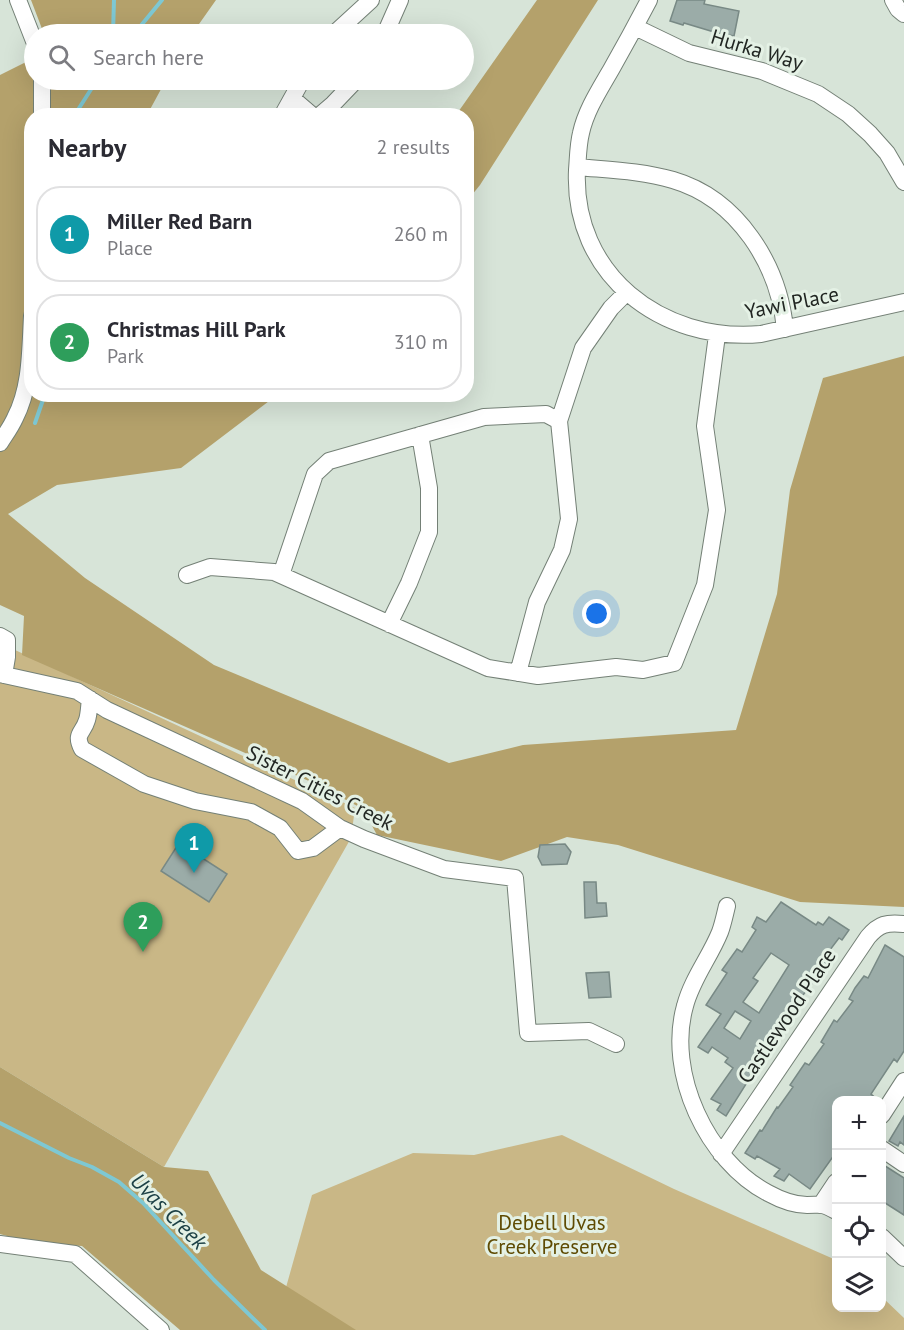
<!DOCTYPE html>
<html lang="en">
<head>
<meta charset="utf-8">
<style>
	:root { --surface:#fff; --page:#f2f2f3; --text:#2b2b33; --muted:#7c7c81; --line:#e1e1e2; --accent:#7c3aed }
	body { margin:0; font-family:"PT Sans",sans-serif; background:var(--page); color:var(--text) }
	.controls { position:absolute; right:18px; bottom:18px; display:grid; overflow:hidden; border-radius:12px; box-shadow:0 6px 24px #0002 }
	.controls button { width:54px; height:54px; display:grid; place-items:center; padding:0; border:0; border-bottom:2px solid var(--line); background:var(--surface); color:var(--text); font:30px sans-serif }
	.you { position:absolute; left:597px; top:614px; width:21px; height:21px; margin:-15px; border:4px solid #fff; border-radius:50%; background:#1a73e8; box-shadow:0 0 0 9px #1a73e833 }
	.badge { display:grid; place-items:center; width:39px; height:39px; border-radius:50%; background:var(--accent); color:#fff; font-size:20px; font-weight:700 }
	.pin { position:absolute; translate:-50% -50px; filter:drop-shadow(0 2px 3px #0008) }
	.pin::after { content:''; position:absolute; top:32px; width:21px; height:18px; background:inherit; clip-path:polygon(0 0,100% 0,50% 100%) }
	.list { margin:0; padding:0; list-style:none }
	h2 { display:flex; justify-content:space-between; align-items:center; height:78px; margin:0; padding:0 24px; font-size:26px }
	h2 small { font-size:20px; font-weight:400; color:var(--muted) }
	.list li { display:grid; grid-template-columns:39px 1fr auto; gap:18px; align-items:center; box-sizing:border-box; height:96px; margin:0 12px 12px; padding:0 12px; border:2px solid var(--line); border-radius:24px }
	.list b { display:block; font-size:22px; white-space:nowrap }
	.list p { margin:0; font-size:20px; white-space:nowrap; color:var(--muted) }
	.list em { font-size:20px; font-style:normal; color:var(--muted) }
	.icon { flex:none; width:33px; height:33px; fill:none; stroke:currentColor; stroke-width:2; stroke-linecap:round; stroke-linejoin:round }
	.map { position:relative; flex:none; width:904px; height:1330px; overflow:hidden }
	.search { position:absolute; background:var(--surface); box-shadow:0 6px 24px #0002; left:24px; top:24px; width:450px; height:66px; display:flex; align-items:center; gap:15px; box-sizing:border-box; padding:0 21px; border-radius:33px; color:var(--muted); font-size:22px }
	.panel { position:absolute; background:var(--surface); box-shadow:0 6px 24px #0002; left:24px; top:108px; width:450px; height:294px; border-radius:24px }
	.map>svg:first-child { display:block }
	.green { fill:#c9b786 }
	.forest { fill:#b4a16b }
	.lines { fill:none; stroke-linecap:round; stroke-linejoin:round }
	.stream { stroke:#7ec8d3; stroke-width:4 }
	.building { fill:#9baca8; stroke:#788985; stroke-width:1.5; fill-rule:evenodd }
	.minor-casing { stroke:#748076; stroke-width:18 }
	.minor { stroke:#fff; stroke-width:16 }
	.labels { text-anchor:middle; stroke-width:6; stroke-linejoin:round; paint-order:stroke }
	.street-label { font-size:21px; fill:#212622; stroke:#e4f1e5 }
	.park-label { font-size:21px; fill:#5f4b03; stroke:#e4f1e5 }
	.water-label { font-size:22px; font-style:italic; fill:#1d4146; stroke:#e4f1e5 }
</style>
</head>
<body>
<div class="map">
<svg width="904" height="1330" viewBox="0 0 904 1330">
	<rect width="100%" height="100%" fill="#d7e4d8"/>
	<path class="green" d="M0 643 355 808 351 838 164 1167 0 1067Z
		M562 1135 674 1189 836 1260V1308H882V1297L904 1318V1330H274L312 1195 413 1153 474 1155Z"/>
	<path class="forest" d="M31 0H216L192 34H44Z
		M537 0H598L480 185 467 201 466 116 456 115Z
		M34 58V80H166L147 115 32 116V394L277 395 181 468 57 485 8 514 85 578 214 665 449 763 523 745 736 730 777 594 790 490 823 378 904 356V907L800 902 618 845 567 837 501 861 377 835 363 809 318 785 22 655 24 616 0 605V75Z
		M0 1067 164 1167 208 1171 261 1270 356 1330H180L82 1246 28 1242 0 1234Z"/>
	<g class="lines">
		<path class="stream" d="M113 34 114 0
			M134 34 162 0
			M74 116 97 80
			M35 423 45 394
			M0 1123 69 1158 92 1167 119 1182 143 1203 214 1280 265 1330"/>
	</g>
	<path class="building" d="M677 0H705L704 4 739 11 734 36 714 32 684 23 683 25 670 21Z
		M179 843 227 874 209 902 161 871Z
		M565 844 571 852 567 864 542 865 538 857 540 845Z
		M584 882H596L597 903H606L607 916 585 918Z
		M781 902 816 925 818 922 823 925 829 917 849 930 842 940 839 938 823 959 830 961 803 995 792 1018 786 1027 783 1025 726 1116 717 1110 721 1104 711 1099 733 1068 725 1062 728 1058 712 1047 708 1053 698 1047 721 1014 706 1005 727 973 722 970 737 949 742 952 756 930 752 927 757 917 766 922ZM771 953 789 965 759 1013 743 1002 758 981 753 978ZM735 1011 751 1021 740 1039 724 1028Z
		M885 945 904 957V1051L897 1062 894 1059 871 1094 879 1101H837V1151L810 1189 789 1174 784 1181 774 1176 780 1169 757 1156 755 1159 745 1153 760 1130 762 1131 777 1107 778 1108 793 1087 790 1085 805 1063 809 1065 824 1044 821 1042 834 1020 837 1022 853 1001 849 999 855 988 864 976 868 978Z
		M609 972 611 997 589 998 586 973Z
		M904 1116V1145L900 1142 898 1146 889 1141Z
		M882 1164 904 1178V1215L882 1201Z"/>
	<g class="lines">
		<defs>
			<path id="minor" d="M18 0 34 41
				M649 0C637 23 625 45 612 68 600 89 586 110 581 133 578 145 578 158 577 170 572 274 661 343 761 334L904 302
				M893 0 898 9 904 14
				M635 27 689 53 762 71 818 94 848 114 870 134 887 153 904 182
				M334 34 371 0
				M385 34 400 0
				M42 80V116
				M292 98 313 116
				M282 116 302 80
				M319 116 333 104 356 80
				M578 167C610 170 642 171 673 180 738 199 779 265 785 329
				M559 421 583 348 611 308 626 293
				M0 443C5 435 11 427 15 418 31 387 30 351 32 316
				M187 575 210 567 274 572 488 668 538 676 616 667 643 670 674 663 705 585 717 510 705 426 717 335
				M281 575 315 474 329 461 484 417 546 414 559 421 569 519 562 550 537 602 518 673
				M389 624 409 583 429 532V488L420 435
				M0 636 7 640V657L4 675
				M0 674 77 691 107 710 302 801 340 828 364 839 444 869 515 878 528 1033 589 1031 616 1044
				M90 699C89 706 89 714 87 720 83 734 74 733 82 749L144 784 195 801 251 812 280 828 298 851 313 848 340 828
				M727 906C725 914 723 924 720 932 710 957 692 979 685 1006 666 1073 707 1161 768 1193 779 1199 794 1205 807 1205 823 1205 821 1203 836 1211
				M882 1115 904 1081
				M882 1149 904 1164
				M721 1154 868 937C879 924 887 922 904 924
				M822 1203 836 1182
				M882 1237 904 1258
				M0 1244 75 1254 161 1330"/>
		</defs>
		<use href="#minor" class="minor-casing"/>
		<use href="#minor" class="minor"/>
	</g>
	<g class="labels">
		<g class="street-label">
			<text transform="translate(757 50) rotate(17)" y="7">Hurka Way</text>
			<text transform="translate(792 303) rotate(-11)" y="7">Yawi Place</text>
			<text transform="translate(320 788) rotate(27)" y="7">Sister Cities Creek</text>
			<text transform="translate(787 1016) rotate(-56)" y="7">Castlewood Place</text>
		</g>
		<g class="park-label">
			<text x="552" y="1230">Debell Uvas<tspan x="552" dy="24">Creek Preserve</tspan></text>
		</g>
		<g class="water-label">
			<text transform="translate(169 1211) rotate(45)" y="8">Uvas Creek</text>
		</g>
	</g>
</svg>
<div class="controls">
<button>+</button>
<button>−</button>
<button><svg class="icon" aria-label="locate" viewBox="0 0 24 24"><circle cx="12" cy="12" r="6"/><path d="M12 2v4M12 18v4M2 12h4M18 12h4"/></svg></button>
<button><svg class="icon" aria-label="layers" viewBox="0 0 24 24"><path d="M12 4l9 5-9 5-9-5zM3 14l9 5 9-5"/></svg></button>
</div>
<div class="you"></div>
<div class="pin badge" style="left:194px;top:873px;background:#0f9aa8">1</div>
<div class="pin badge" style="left:143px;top:952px;background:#2e9e5b">2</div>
<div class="search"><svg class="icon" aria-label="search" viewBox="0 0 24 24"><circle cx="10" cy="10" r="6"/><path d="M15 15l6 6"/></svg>Search here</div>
<section class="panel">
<h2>Nearby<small>2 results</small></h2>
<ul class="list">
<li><span class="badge" style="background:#0f9aa8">1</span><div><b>Miller Red Barn</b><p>Place</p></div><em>260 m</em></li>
<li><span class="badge" style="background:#2e9e5b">2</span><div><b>Christmas Hill Park</b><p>Park</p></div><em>310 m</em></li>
</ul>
</section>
</div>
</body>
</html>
